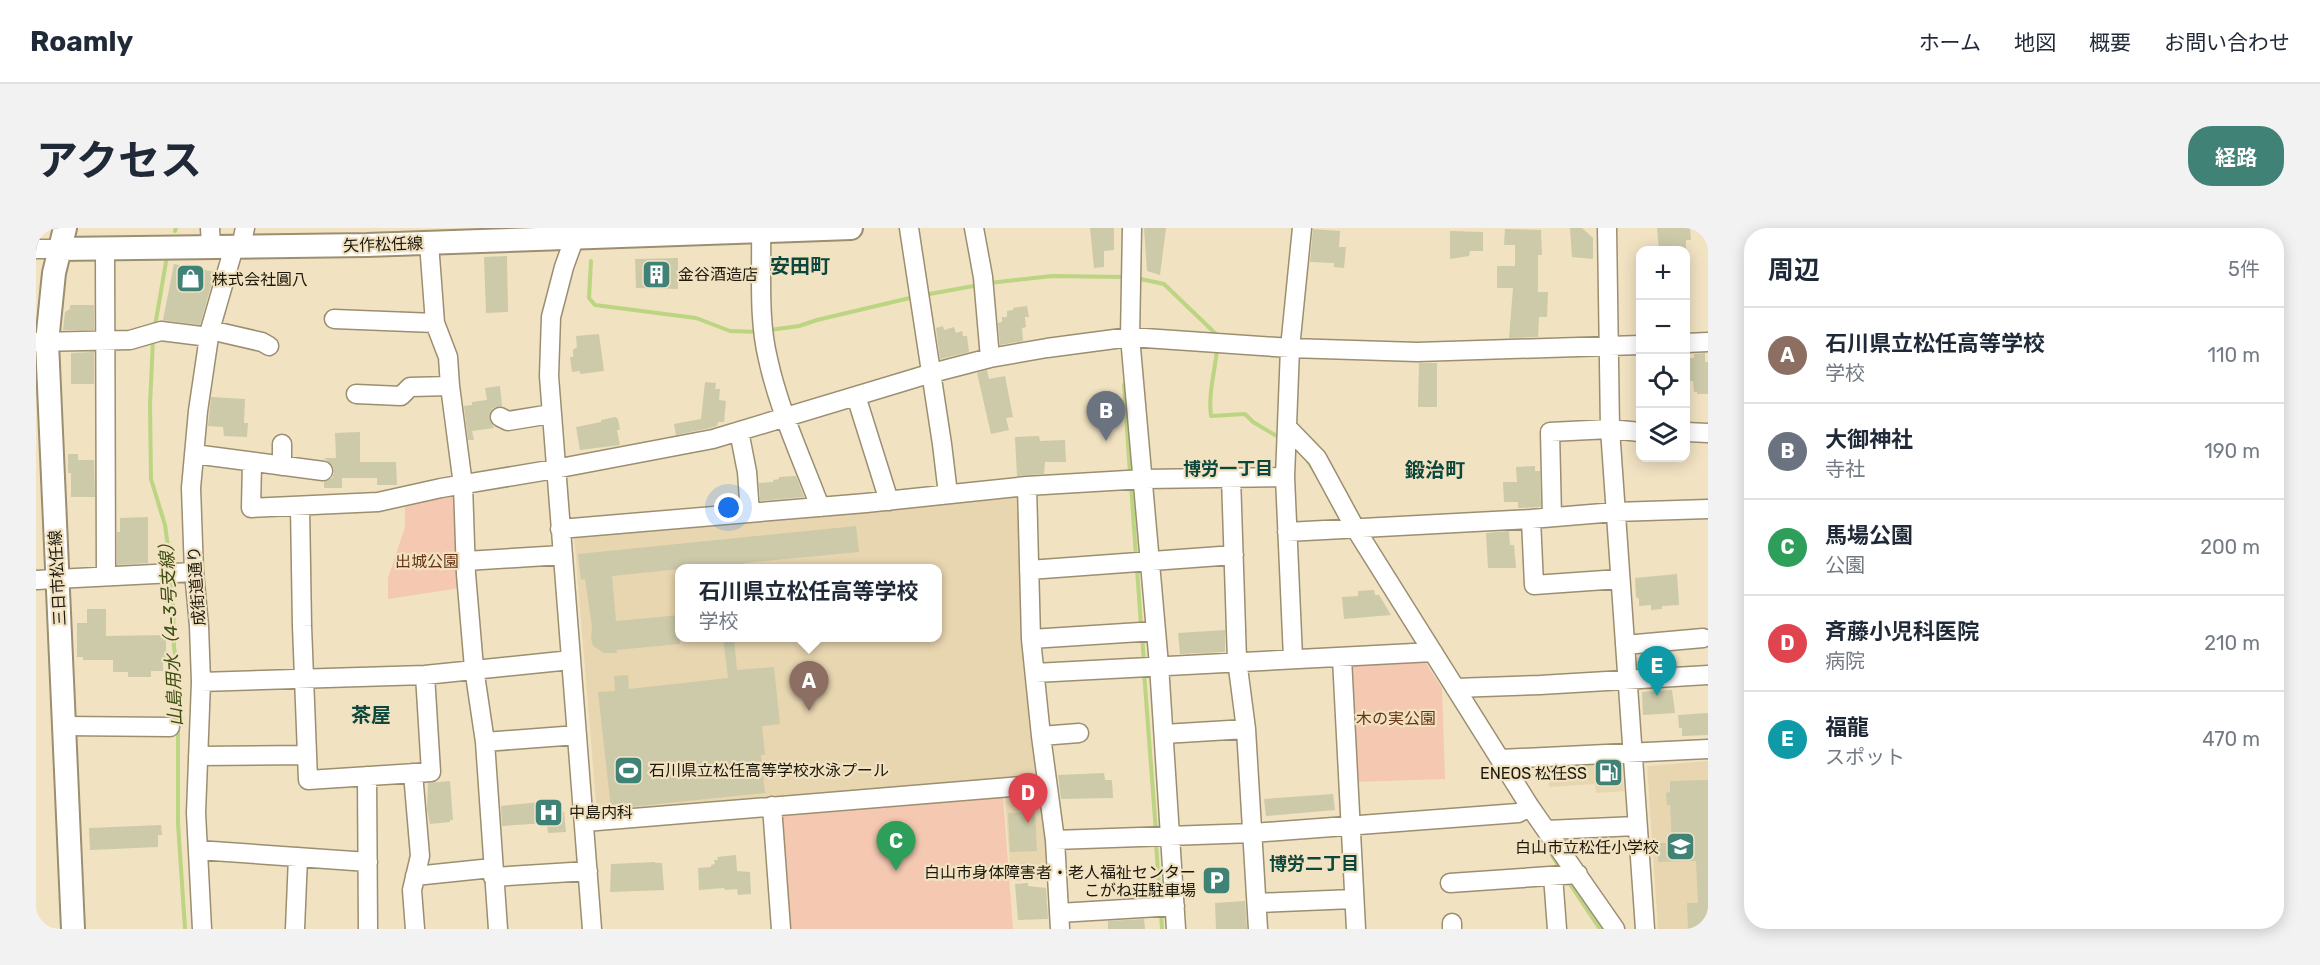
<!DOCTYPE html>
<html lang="ja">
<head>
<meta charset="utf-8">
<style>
	:root { --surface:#fff; --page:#f2f2f3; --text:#1f2937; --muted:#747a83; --line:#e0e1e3; --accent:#408376 }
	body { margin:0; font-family:Rubik,"Noto Sans JP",sans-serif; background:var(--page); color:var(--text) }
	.controls { position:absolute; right:18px; top:18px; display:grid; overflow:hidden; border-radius:12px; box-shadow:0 3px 15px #0003 }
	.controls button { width:54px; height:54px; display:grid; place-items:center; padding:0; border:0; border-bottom:2px solid var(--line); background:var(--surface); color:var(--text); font:30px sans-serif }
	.you { position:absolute; left:693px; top:280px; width:21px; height:21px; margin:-15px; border:4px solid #fff; border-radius:50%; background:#1a73e8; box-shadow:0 0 0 9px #1a73e833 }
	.badge { display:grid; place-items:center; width:39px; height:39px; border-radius:50%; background:var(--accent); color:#fff; font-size:20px; font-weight:700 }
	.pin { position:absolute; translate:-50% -50px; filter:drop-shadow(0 2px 3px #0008) }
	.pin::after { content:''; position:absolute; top:32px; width:21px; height:18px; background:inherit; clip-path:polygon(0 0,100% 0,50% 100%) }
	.popup { position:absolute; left:639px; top:336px; width:267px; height:78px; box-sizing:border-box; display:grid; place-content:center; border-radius:12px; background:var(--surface); filter:drop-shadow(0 2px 4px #0005); font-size:20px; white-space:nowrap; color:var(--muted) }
	.popup b { font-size:22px; color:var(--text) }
	.popup::after { content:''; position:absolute; left:50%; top:100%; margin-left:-12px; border:12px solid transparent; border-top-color:var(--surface) }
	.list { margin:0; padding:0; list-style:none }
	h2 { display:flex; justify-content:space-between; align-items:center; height:78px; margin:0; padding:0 24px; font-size:26px }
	h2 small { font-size:20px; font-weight:400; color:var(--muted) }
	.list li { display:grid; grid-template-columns:39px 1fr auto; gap:18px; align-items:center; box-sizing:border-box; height:96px; padding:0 24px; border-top:2px solid var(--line) }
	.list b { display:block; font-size:22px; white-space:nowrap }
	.list p { margin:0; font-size:20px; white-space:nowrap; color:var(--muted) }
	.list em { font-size:20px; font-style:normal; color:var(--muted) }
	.icon { flex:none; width:33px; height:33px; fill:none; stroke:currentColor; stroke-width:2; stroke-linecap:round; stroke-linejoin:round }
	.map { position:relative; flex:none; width:1672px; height:701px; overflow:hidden; border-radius:24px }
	header { display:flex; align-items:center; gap:36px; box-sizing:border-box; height:84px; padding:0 30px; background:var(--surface); border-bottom:2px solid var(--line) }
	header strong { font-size:28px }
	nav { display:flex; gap:33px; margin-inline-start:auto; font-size:21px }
	.intro { display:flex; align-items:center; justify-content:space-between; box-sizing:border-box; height:144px; padding:0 36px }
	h1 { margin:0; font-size:42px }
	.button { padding:15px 27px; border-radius:24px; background:var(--accent); color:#fff; font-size:21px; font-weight:700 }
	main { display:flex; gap:36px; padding:0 36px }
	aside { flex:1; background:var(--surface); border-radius:24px; box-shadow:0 3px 15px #0003 }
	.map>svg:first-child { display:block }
	.built { fill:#e8d6b0; fill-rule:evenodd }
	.green { fill:#f5c8b1 }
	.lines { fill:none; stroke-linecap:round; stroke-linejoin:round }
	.stream { stroke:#bbd582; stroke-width:4 }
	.building { fill:#cccaa9 }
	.minor-casing { stroke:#9c8e70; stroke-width:21 }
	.major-casing { stroke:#9c8e70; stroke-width:26 }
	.minor { stroke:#fff; stroke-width:18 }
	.major { stroke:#fff; stroke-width:22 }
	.labels { text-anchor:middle; stroke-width:4.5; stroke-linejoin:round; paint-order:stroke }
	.street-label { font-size:16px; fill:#1d180c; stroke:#f1e2c2 }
	.poi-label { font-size:16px; fill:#1d180c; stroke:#f1e2c2; text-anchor:start }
	.park-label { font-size:16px; fill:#673415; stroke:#f1e2c2 }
	.neighbourhood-label { font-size:18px; font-weight:bold; fill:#0c473d; stroke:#f1e2c2 }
	.water-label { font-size:18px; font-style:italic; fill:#3e4d11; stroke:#f1e2c2 }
	.quarter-label { font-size:20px; font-weight:bold; fill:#0c473d; stroke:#f1e2c2 }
</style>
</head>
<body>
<header>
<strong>Roamly</strong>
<nav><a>ホーム</a><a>地図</a><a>概要</a><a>お問い合わせ</a></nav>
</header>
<div class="intro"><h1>アクセス</h1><a class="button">経路</a></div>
<main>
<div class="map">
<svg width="1672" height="701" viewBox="0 0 1672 701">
	<rect width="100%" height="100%" fill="#f1e2c2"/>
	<path class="built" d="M979 265 985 271 986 415 1001 550 561 586 538 307ZM644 340H902V410H644Z
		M1585 529 1588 563 1560 565 1559 556 1513 559 1511 533Z
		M1672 533V701H1622L1611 538Z
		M1002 567 1012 578 1017 652 975 653 969 569Z"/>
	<path class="green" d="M419 258 424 360 352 371V350L369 299V268Z
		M1388 432 1406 460 1409 551 1318 554 1314 436Z
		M967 569 977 701H752L742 585Z"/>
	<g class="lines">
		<path class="stream" d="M139 3 140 0
			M555 33 553 70 559 77 660 90 694 103 723 104
			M1100 50 1128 56 1182 108
			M953 55 1016 48 1089 49
			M888 67 943 57
			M119 98 130 34
			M734 102 763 98 781 92 878 69
			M117 111 114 177 115 251 129 297 135 341
			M1181 121C1179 144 1172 165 1175 188L1209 186 1217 194 1244 210
			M1088 157 1094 245
			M1270 230 1282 249
			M1095 256 1100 329
			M1101 340 1105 398
			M136 351 138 419 142 446V595L149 701
			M1106 408 1108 434
			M1108 444 1120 604
			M1120 615 1124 673
			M1513 622 1524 641
			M1532 653 1564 701
			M1125 684 1126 701"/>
	</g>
	<path class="building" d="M1054 0H1078V22L1068 23V39L1058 40Z
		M1108 0H1130L1124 47 1111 43Z
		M1534 0H1546L1557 10V31L1536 29Z
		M1621 0H1654L1655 12H1650V22H1623Z
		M1277 1 1304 3 1303 19H1310L1308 40 1298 39V35L1274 34Z
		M1469 1 1505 2 1506 27H1502V64H1512L1511 89H1503L1502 109 1473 110 1477 60H1461V38H1479V17H1468Z
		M1414 3 1447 4V23H1434L1433 28 1414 31Z
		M471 28 472 84 450 85 448 29Z
		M642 30V61L600 60 599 31Z
		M138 36 179 44 164 97 127 92Z
		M34 77H58V102H27L29 84 34 81Z
		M991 78 993 89H989L990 99 986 100 987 113 964 117 962 95 966 94V89H971V83L977 82V80Z
		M907 98 908 102 918 99 920 105 926 103 927 108H931L933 124 904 131 900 100Z
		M563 106 568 143 544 146V143L536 144 534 129H537V122L541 119 540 108Z
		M58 124V156H35V125Z
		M1669 125V134H1672V166H1661V164H1658L1657 153H1650V130H1658V126Z
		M1383 135H1401V179H1382Z
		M951 142 953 151 969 148 977 189 970 190 973 202 955 206 941 145Z
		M669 154 680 155 679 161H684L683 172 690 173 688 194H682L681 198 674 200 640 207 638 196 665 191Z
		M464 158 466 178 457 180 453 189 458 200 436 203 438 212H432L428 178 436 177V174L451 172 449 160Z
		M175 169 209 171 208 195H212L211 209 188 208 187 199 172 198Z
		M579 189 582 191 584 202H581L584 217 544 222 540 199 565 194V192Z
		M324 204V234H360L361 257H341V250H306V260H288V254L296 250 298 245 297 238 288 230H300L299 205Z
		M1003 208 1004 213 1029 212 1030 234H1009L1008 246 981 248 979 209Z
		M32 226H42V232H58L59 269H35V245H32Z
		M1499 238V243H1504L1505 279 1482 280V274H1468L1467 254H1481L1480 239Z
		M760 248 768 269 724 273 723 255 737 254V252L743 251V249Z
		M112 289V335L81 337V304H84V290Z
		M820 298 823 324 708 335V340H682L681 337 576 348 580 393 644 387V416L580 422 581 425H568L557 418 555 411 556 399 549 351 545 352 542 326Z
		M1473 303 1474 317H1478L1480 340H1452L1450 305Z
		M1641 346 1643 377 1626 378V381L1615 382V377L1603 378V371L1600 369 1599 350Z
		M1338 362 1339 367H1343L1355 387 1308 391 1306 369 1322 368V363Z
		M51 381H70V408L130 407V432H127V443H115V449H92V444H77V432H47V429H41V395H51Z
		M1189 402V424L1144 426 1142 405Z
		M687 410H698L701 442 738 439 744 496 726 498 729 527H725L729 565 575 581 562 464 579 463 578 448 592 447 593 461 692 450Z
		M1636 462 1639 485 1607 487 1606 464Z
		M1672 485V507L1646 508V500H1643L1642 487Z
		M1068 545 1069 552H1076L1077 570 1025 571 1022 547Z
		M1672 552V701H1652L1651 675H1662L1660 633 1622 634V615H1636L1634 577H1631L1630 565 1634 564V553Z
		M414 553 417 592H414V594L394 596 391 581 392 555Z
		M1297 566 1299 582 1230 588 1228 571Z
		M523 572 524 584H528L530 604 512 605 511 595 466 598 465 578Z
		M999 584 1001 623 974 624 972 585Z
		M125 597 126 607H122V619L54 622 53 600Z
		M700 627 701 643 714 644 715 666 702 667 701 661 689 662 688 660 663 662 662 640 675 639V637L679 636 678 632H682L681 629Z
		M619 634V635H626L628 662 574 664 575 636Z
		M992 655V658L1010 660 1012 691 982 692 979 656Z
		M1209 673 1211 701H1180L1179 675Z
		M1108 691 1109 701H1072V693Z"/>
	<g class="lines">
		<defs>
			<path id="minor" d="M174 0 175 19
				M542 0 528 39 515 89 513 148 556 701
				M873 0 906 216 912 266
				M938 0 947 49 954 130
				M1096 0 1094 109 1123 437 1140 701
				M1571 0 1574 201 1609 701
				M725 3C726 45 722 90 732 131 743 182 766 231 784 279
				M393 15 399 95 412 129 414 158 427 257 430 346 438 440 449 514 462 701
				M205 19 209 0
				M0 21H23
				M69 21 70 348
				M298 91 399 95
				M174 102 226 114 233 118
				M0 114 94 112 125 103 173 109
				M1650 115 1672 114
				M320 166 365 168 374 159 414 158
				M820 168 853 273
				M464 189 472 193 515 186
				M1251 199 1281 230 1319 300 1494 579 1579 701
				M703 203 711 244 714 285
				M1650 204 1672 205
				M246 216V238
				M158 226 287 243
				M216 235 215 280 342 274 405 260 519 241 677 211 896 145 954 130 1011 120 1094 109 1254 120 1381 124 1604 117
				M1195 249 1201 432 1210 501 1222 701
				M991 258 995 411 1005 508 1019 612 1024 701
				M264 278 266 398 272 552 395 544 389 447
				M1516 289 1514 204 1574 201 1604 204
				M1495 291 1498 357 1583 351
				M524 301 830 275 991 258 1108 251 1249 249
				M1251 304 1495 291 1579 284 1672 281
				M430 333 526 327
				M993 342 1198 327
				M0 352 158 344
				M995 411 1120 403
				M1589 417 1667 410
				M1257 430 1249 249 1254 120 1266 0
				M1306 430 1320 701
				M999 445C1132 437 1265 432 1397 424
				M165 454 389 447 535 432
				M1419 460 1504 457 1672 447
				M28 498 134 499
				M1128 506 1210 501
				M1005 508 1043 505
				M449 514 541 507
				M162 528 271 527
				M1465 531 1672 521
				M377 545 384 628 376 662 379 701
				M331 548 332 701
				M736 578 745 701
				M549 594 1011 556
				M1510 602 1601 598
				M1019 612 1217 605 1482 585 1494 579
				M162 622 332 634
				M379 648 456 640
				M1517 648 1521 701
				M457 649 552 643
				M1414 655 1542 646
				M1221 675 1317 671
				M1023 685 1139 678
				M1416 695V701
				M166 701 160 585 165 454 163 398 158 344 155 260 162 183 174 102 198 19
				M259 701 262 629"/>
			<path id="major" d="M29 0 18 45 11 114 37 701
				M23 21 331 17 815 0"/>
		</defs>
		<use href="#minor" class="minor-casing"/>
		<use href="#major" class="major-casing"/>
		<use href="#minor" class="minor"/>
		<use href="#major" class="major"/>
	</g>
	<defs>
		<symbol id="building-square" viewBox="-11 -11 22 22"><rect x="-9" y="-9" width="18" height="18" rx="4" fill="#408376" stroke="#f1e2c2"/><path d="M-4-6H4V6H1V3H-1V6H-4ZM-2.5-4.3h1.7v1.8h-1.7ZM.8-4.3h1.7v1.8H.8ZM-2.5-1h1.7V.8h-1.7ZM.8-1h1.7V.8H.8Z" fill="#fff"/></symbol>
		<symbol id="shop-square" viewBox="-11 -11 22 22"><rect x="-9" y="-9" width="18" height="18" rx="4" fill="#408376" stroke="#f1e2c2"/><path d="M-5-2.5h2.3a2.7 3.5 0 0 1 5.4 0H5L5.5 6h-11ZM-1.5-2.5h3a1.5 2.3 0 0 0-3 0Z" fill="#fff"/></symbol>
		<symbol id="stadium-square" viewBox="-11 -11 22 22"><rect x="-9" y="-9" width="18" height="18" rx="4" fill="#408376" stroke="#f1e2c2"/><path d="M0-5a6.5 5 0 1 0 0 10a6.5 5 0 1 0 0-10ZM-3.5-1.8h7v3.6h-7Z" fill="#fff"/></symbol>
		<symbol id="fuel-square" viewBox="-11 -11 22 22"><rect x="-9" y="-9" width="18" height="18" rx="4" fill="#408376" stroke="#f1e2c2"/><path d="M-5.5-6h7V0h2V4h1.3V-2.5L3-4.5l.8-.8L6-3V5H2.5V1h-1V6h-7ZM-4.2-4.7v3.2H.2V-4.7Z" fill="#fff"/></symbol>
		<symbol id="hospital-square" viewBox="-11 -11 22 22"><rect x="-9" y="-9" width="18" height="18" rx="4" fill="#408376" stroke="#f1e2c2"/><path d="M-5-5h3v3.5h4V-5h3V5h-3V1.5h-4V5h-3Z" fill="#fff"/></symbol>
		<symbol id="school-square" viewBox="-11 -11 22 22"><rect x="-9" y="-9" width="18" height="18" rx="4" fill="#408376" stroke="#f1e2c2"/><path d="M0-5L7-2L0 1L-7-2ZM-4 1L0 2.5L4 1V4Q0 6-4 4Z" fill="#fff"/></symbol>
		<symbol id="parking-square" viewBox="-11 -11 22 22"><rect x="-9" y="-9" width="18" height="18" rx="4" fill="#408376" stroke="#f1e2c2"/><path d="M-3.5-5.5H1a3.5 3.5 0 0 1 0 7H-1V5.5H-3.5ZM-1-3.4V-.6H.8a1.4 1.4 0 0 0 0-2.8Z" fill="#fff"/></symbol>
	</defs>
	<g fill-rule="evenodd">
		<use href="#building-square" x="604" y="30" width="33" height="33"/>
		<use href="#shop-square" x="138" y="34" width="33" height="33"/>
		<use href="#stadium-square" x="576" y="526" width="33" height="33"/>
		<use href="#fuel-square" x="1556" y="528" width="33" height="33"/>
		<use href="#hospital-square" x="496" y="568" width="33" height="33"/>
		<use href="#school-square" x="1628" y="602" width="33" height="33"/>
		<use href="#parking-square" x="1164" y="636" width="33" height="33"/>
	</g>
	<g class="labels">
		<g class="street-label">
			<text transform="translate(347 16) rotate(-2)" y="6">矢作松任線</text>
			<text transform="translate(21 350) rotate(-93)" y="6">三日市松任線</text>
			<text transform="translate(160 358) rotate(-94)" y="6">成街道通り</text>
		</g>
		<g class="poi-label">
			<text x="642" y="52">金谷酒造店</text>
			<text x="176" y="57">株式会社圓八</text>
			<text x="613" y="548">石川県立松任高等学校水泳プール</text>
			<text x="1551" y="551" text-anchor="end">ENEOS 松任SS</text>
			<text x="533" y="590">中島内科</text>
			<text x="1623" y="625" text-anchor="end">白山市立松任小学校</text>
			<text x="1160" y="650" text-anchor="end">白山市身体障害者・老人福祉センター<tspan x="1160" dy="18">こがね荘駐車場</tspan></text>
		</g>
		<g class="park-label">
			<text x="391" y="339">出城公園</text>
			<text x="1360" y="496">木の実公園</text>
		</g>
		<g class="neighbourhood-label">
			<text x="1192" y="247">博労一丁目</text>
			<text x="1278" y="642">博労二丁目</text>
		</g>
		<g class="water-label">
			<text transform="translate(135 402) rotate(-93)" y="6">山島用水（4-3号支線）</text>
		</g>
		<g class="quarter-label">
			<text x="764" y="45">安田町</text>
			<text x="1399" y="249">鍛治町</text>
			<text x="335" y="494">茶屋</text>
		</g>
	</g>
</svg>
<div class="controls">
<button>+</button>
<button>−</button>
<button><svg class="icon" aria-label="locate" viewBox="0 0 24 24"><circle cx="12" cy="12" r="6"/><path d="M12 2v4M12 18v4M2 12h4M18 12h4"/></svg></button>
<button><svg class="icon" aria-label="layers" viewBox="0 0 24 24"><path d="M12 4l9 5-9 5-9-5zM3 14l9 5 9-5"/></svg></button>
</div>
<div class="you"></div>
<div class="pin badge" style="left:773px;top:483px;background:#8d6e63">A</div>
<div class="popup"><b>石川県立松任高等学校</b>学校</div>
<div class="pin badge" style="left:1070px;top:213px;background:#6b7280">B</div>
<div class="pin badge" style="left:860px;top:643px;background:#2e9e5b">C</div>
<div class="pin badge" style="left:992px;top:595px;background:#e0444e">D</div>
<div class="pin badge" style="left:1621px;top:468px;background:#0f9aa8">E</div>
</div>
<aside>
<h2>周辺<small>5件</small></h2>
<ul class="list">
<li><span class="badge" style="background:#8d6e63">A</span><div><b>石川県立松任高等学校</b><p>学校</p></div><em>110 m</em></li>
<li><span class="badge" style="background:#6b7280">B</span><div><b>大御神社</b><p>寺社</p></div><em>190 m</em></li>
<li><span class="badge" style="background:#2e9e5b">C</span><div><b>馬場公園</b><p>公園</p></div><em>200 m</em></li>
<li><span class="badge" style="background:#e0444e">D</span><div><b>斉藤小児科医院</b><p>病院</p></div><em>210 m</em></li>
<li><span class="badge" style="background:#0f9aa8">E</span><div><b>福龍</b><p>スポット</p></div><em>470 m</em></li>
</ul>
</aside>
</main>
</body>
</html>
